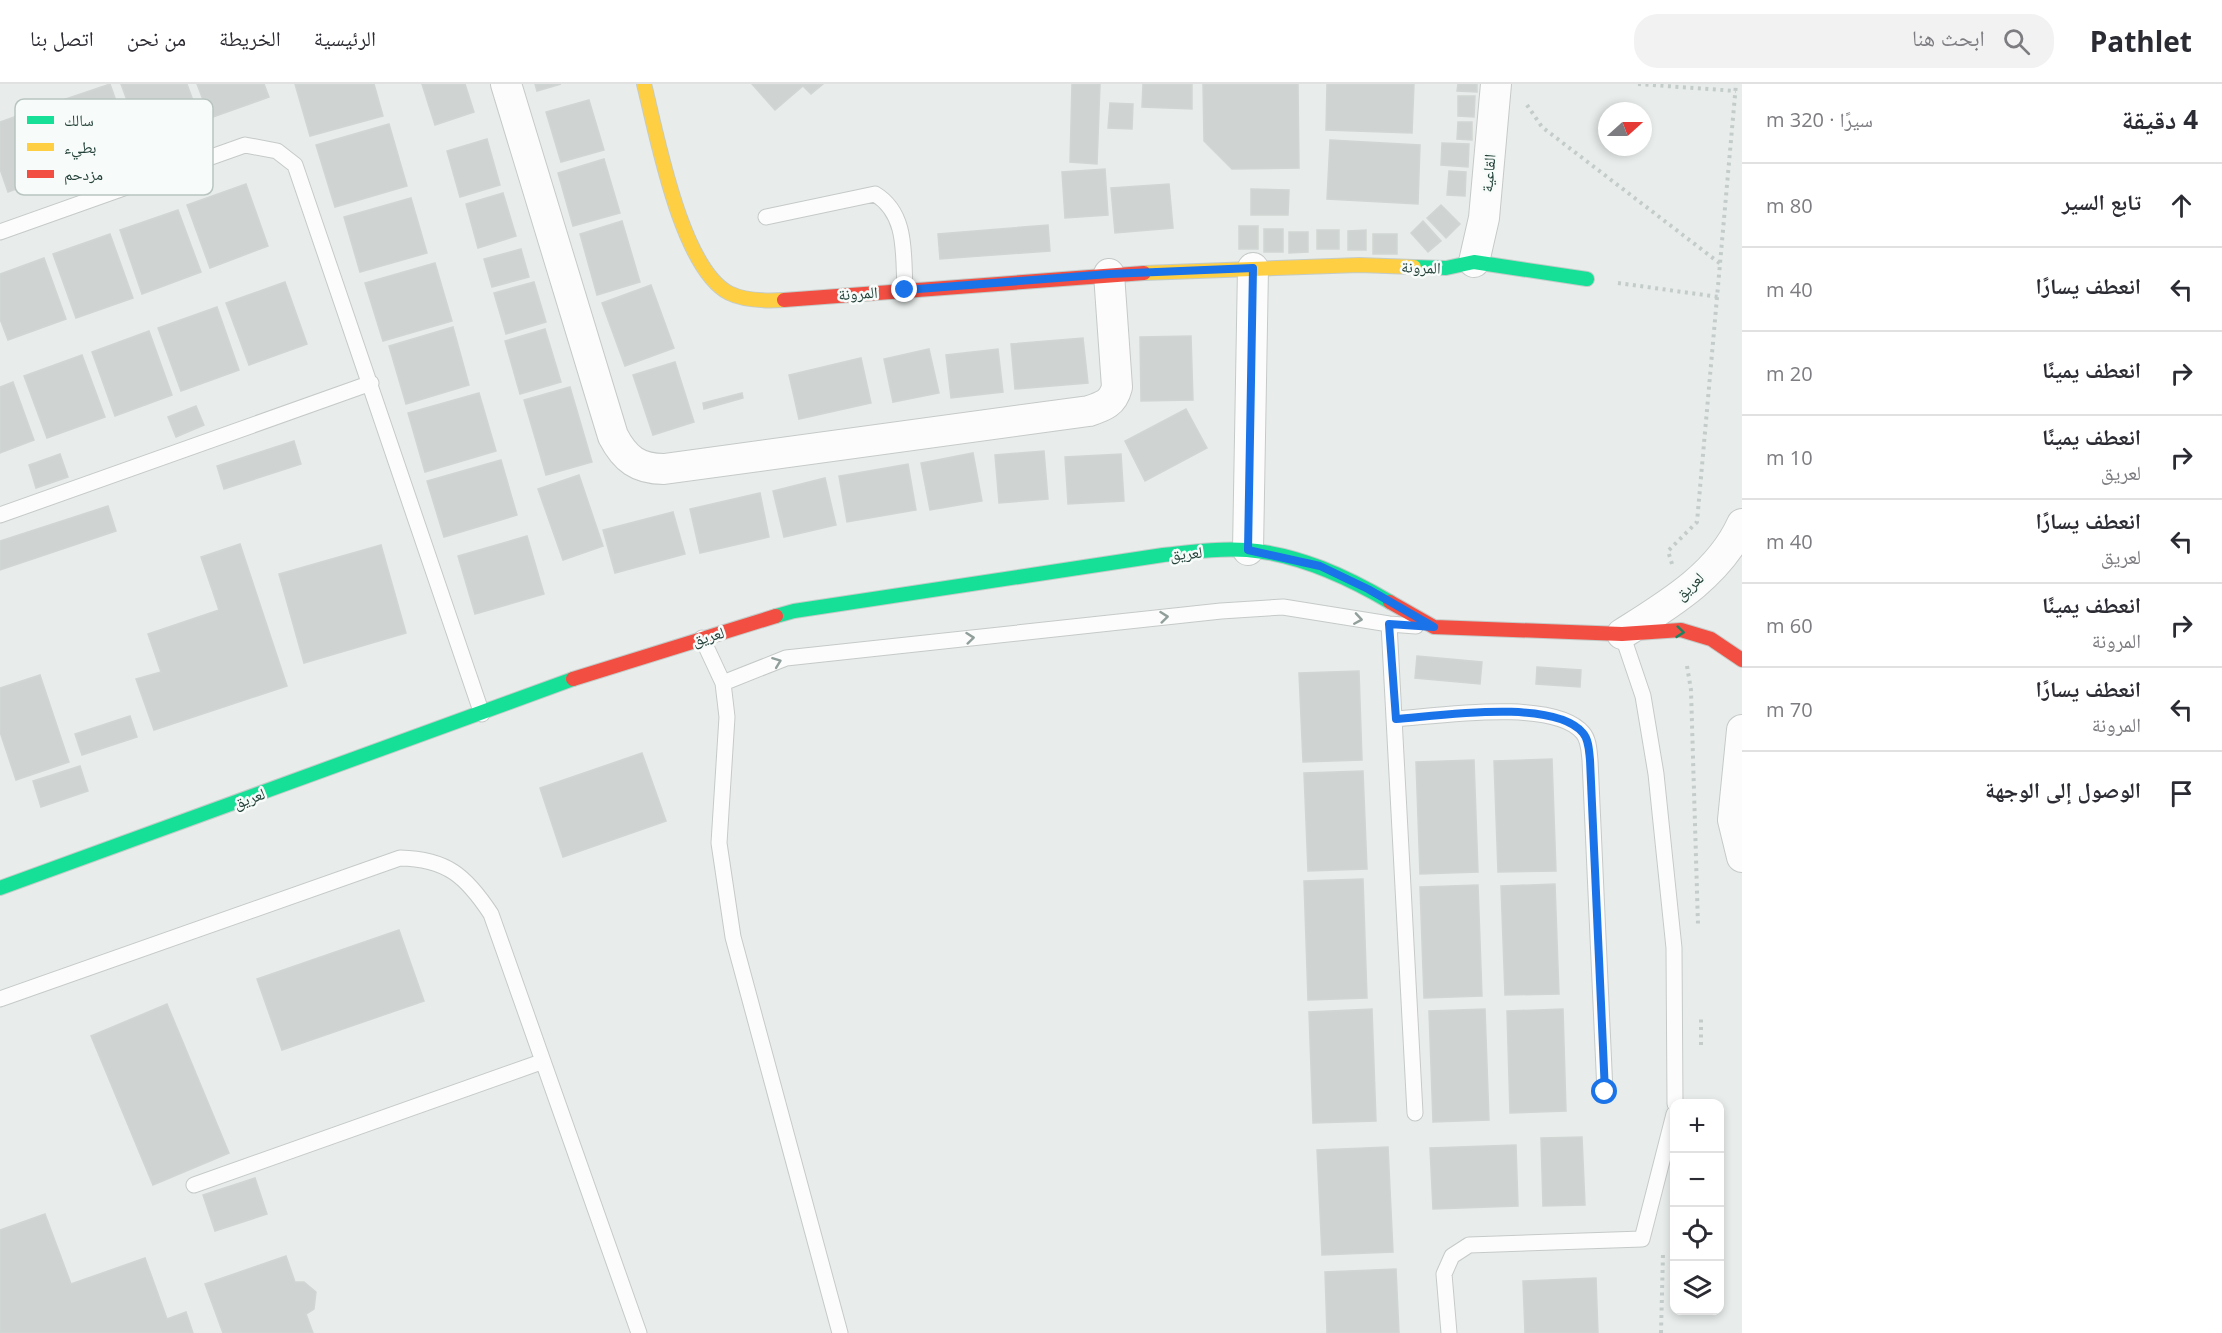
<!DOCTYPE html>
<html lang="ar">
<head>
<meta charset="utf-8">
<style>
	:root { --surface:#fff; --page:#f2f2f3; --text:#2b2b33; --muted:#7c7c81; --line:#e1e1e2 }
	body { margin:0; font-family:"Open Sans","Noto Naskh Arabic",sans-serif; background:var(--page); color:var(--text); direction:rtl }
	.controls { position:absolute; right:18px; bottom:18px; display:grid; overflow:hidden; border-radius:12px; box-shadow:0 3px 9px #0003 }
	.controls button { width:54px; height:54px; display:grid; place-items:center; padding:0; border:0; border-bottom:2px solid var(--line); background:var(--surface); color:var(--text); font:30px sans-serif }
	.compass { position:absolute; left:1598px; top:18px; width:54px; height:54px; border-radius:50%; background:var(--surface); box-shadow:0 3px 9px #0003; rotate:69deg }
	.stop { position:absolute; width:18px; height:18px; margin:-14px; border:4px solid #1a73e8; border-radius:50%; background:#fff }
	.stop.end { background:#1a73e8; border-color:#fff; box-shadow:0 2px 6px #0008 }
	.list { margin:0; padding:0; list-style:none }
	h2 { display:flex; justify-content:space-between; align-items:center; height:78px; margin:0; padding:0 24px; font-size:26px }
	h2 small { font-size:20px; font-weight:400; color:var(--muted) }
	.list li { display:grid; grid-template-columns:39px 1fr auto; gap:18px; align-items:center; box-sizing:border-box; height:84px; padding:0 24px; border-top:2px solid var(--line) }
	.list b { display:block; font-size:22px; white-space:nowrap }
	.list p { margin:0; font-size:20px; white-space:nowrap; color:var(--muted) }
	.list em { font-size:20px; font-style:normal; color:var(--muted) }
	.icon { flex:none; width:33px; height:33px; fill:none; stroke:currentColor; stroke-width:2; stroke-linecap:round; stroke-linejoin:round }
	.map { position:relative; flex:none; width:1742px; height:1249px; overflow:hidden; direction:ltr }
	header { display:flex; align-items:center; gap:36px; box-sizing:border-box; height:84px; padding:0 30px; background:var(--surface); border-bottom:2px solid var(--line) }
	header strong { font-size:28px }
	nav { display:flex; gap:33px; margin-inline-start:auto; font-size:21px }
	.search { width:420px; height:54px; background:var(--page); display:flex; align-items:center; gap:15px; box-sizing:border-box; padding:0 21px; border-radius:24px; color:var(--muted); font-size:22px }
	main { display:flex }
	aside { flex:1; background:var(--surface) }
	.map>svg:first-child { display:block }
	.building { fill:#cfd4d2; stroke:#d1d6d4; stroke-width:1.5 }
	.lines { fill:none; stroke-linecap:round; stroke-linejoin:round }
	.lane-casing { stroke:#c5cac8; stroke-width:17 }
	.street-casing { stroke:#c5cac8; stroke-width:32 }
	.fast-casing { stroke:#c3cbc8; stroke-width:16 }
	.slow-casing { stroke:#c3cbc8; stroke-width:16 }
	.jam-casing { stroke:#c3cbc8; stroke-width:16 }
	.path { stroke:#c3ccca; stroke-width:4; stroke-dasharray:3 4.5; stroke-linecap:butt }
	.lane { stroke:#fcfcfc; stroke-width:15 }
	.street { stroke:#fcfcfc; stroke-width:30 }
	.fast { stroke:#16e098; stroke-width:14 }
	.slow { stroke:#ffcf43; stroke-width:14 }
	.jam { stroke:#f24e42; stroke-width:14 }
	.oneway { stroke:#909f9b }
	.oneway2 { stroke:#1e8160 }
	.route { stroke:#1a73e8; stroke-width:8 }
	.labels { text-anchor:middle; stroke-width:5; stroke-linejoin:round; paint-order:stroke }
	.street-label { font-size:16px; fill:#24423a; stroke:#f7fbf9 }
	.key { fill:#f7fbf9; stroke:#b8c4c0; stroke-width:1.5 }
	.key-label { font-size:16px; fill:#24423a }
</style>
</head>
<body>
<header>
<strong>Pathlet</strong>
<div class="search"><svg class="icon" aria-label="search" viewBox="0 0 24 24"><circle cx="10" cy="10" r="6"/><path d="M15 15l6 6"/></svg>ابحث هنا</div>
<nav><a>الرئيسية</a><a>الخريطة</a><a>من نحن</a><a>اتصل بنا</a></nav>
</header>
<main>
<aside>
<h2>4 دقيقة<small>سيرًا · 320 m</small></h2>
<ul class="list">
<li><svg class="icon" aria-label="ahead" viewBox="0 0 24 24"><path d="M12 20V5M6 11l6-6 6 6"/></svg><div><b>تابع السير</b></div><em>80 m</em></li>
<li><svg class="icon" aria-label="left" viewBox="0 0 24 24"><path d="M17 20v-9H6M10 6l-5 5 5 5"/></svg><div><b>انعطف يسارًا</b></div><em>40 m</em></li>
<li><svg class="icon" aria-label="right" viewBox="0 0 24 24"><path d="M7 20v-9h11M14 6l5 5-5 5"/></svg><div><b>انعطف يمينًا</b></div><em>20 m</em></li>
<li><svg class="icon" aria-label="right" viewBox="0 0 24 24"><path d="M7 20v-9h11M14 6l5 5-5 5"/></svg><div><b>انعطف يمينًا</b><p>لعريق</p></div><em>10 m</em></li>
<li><svg class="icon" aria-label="left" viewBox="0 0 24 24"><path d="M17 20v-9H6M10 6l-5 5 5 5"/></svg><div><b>انعطف يسارًا</b><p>لعريق</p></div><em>40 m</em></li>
<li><svg class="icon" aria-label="right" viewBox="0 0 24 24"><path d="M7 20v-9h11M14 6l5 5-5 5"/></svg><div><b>انعطف يمينًا</b><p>المرونة</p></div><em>60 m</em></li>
<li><svg class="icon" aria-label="left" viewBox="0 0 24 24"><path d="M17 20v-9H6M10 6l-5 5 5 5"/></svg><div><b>انعطف يسارًا</b><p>المرونة</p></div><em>70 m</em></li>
<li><svg class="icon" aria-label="arrive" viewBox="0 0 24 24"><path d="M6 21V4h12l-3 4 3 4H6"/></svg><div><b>الوصول إلى الوجهة</b></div></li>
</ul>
</aside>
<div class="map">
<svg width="1742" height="1249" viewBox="0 0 1742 1249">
	<rect width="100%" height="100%" fill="#e8edeb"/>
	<path class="building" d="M110 0 132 62 74 83 51 20Z
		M121 0H187L200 36 142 57Z
		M197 0H264L269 13 210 34Z
		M295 0H374L383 32 310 52Z
		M422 0H465L474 28 435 41Z
		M535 0H561L537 7Z
		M752 0H823L811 10 803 2 775 26Z
		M1072 0H1100L1097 80 1070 78Z
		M1143 0H1192V25L1142 23Z
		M1203 0H1298L1299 84 1232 85 1204 57Z
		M1327 0H1414L1412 49 1326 46Z
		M1458 0H1477V8L1457 7Z
		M1458 12H1475L1474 33 1458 32Z
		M589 16 604 66 561 78 546 28Z
		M1110 19 1133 20 1132 45 1108 44Z
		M42 23 65 87 8 108 0 85V38Z
		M1458 38H1472V56L1457 55Z
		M389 40 407 102 335 123 316 61Z
		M487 55 500 101 460 113 447 67Z
		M1330 56 1420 61 1418 120 1327 115Z
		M1442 59 1469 60 1468 83 1441 81Z
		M604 75 620 129 573 142 558 89Z
		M1105 85 1108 131 1065 134 1062 88Z
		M1449 87 1466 88 1465 112 1447 111Z
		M246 100 268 162 210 184 187 121Z
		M1169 100 1173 144 1115 149 1111 104Z
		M1251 105 1289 106 1288 131H1251Z
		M503 109 516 152 478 164 466 120Z
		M411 114 427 169 360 188 344 133Z
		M1441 121 1460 140 1446 154 1427 134Z
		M178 126 201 188 142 210 120 146Z
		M622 137 640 198 597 211 580 150Z
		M1423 137 1441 157 1428 168 1411 149Z
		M1048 141 1050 167 940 175 938 150Z
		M1239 142H1258V165H1239Z
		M1264 145H1283V168H1264Z
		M1317 146H1339V165H1317Z
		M1366 146V166H1348V147Z
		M1289 148H1308V168L1289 169Z
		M110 150 133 214 76 234 53 170Z
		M1373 150H1397V170H1373Z
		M521 165 529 193 492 203 484 175Z
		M44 174 66 235 8 256 0 235V190Z
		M435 179 452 237 383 257 365 199Z
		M285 198 307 260 249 281 226 219Z
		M534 198 546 238 506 250 494 209Z
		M651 201 674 264 625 282 602 219Z
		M217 223 239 286 181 307 158 244Z
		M453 243 469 301 406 320 389 262Z
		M545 245 561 298 520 310 505 257Z
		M149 247 172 311 115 332 92 268Z
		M1191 252 1193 316 1141 317 1140 253Z
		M1083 254 1088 299 1015 305 1011 260Z
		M929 265 939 309 893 318 884 275Z
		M998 265 1003 308 951 314 946 271Z
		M82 271 105 333 47 354 24 292Z
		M861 274 871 319 799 335 789 291Z
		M675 278 694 338 653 351 633 291Z
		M13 298 34 356 0 369V303Z
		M570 303 592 378 546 391 524 316Z
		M479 309 496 367 425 388 408 329Z
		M742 309 743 314 704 325 703 319Z
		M196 322 204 341 176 353 168 333Z
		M1186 325 1207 364 1145 397 1125 357Z
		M294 357 301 380 224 405 217 382Z
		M1044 367 1048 415 999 419 995 371Z
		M973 369 982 417 930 426 921 379Z
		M60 370 68 393 36 404 29 381Z
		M1121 370 1124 417 1068 420 1065 373Z
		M501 376 517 431 444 453 427 397Z
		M908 380 916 426 847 438 839 392Z
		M579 391 603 462 563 476 538 405Z
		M825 394 836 441 784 453 773 407Z
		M760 409 769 453 700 469 690 425Z
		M108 422 116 447 0 486V457Z
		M673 428 685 470 615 489 603 446Z
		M527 452 544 510 475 530 458 472Z
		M240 460 287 602 154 646 136 595 161 588 148 550 219 526 201 473Z
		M381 461 406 549 304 579 279 490Z
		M1417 572 1482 578 1480 600 1415 594Z
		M1537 583 1581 586 1580 603 1536 600Z
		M1359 587 1362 676 1303 678 1299 589Z
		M40 591 69 678 16 696 0 648V604Z
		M130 632 137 653 82 671 75 650Z
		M642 669 666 737 563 773 540 704Z
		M1552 675 1556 787 1498 788 1494 677Z
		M1474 676 1478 788 1420 790 1416 678Z
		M80 682 88 707 41 723 33 697Z
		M1363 687 1367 785 1308 787 1304 689Z
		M1363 795 1367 914 1308 916 1304 797Z
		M1555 800 1559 910 1505 911 1501 802Z
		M1478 801 1482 912 1424 914 1420 803Z
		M399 846 424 917 282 966 257 895Z
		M167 920 229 1069 153 1101 91 952Z
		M1372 925 1376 1037 1313 1039 1309 928Z
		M1485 925 1489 1036 1433 1038 1429 927Z
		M1563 925 1566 1027 1510 1029 1507 927Z
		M1582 1053 1585 1121 1543 1122 1541 1054Z
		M1516 1061 1518 1122 1433 1125 1430 1064Z
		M1388 1063 1393 1168 1322 1171 1317 1066Z
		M255 1094 267 1130 215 1147 203 1111Z
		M45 1130 71 1200 145 1174 167 1235 186 1228 193 1249H0V1146Z
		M286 1172 295 1198H304L316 1208 314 1225 306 1230 313 1249H223L205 1200Z
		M1396 1185 1399 1249H1327L1325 1188Z
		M1596 1194 1598 1249H1525L1523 1197Z"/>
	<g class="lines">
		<defs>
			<path id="lane" d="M766 133 875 110C908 130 903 171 905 206
				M0 148 245 61 277 67 295 81 482 630
				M0 431 371 299
				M1389 540 1415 1029
				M1622 550 1643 612 1656 690 1674 864 1675 1020
				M702 554 723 599 727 633 719 759 733 853 840 1249
				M723 599 786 574 1221 527 1283 523 1389 540 1416 542
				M1396 635C1438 632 1554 614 1583 649 1589 656 1589 667 1590 676L1605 1008
				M0 915 400 774C447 775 466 792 491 830L639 1249
				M194 1101 541 978
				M1449 1249 1444 1190 1452 1172 1469 1161 1642 1155 1674 1030"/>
			<path id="street" d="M506 0 613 352C625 375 638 385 664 385L1089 327C1104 322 1113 319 1117 303L1109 190
				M1474 178 1484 134 1496 0
				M1248 466 1253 184
				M1622 550C1668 521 1719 491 1742 440
				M1742 646 1733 736 1742 773"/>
			<path id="fast" d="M1414 183 1446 184 1474 178 1587 195
				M776 532 794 527 1163 471C1191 468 1219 464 1247 466 1298 470 1346 492 1390 518
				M0 804 573 595"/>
			<path id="slow" d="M644 0C657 51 681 184 729 209 745 217 767 217 784 216
				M1144 189 1359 181 1414 183"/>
			<path id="jam" d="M784 216 1144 189
				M1390 518 1434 543 1622 550 1681 546 1711 555 1742 576
				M573 595 776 532"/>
		</defs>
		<use href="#lane" class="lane-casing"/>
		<use href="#street" class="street-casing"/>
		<use href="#fast" class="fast-casing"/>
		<use href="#slow" class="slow-casing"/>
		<use href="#jam" class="jam-casing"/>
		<path class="path" d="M1638 0 1736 7
			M1527 21 1542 43 1722 181
			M1618 199 1719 213
			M1672 480 1668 467 1697 438 1736 0
			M1687 582 1691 606 1698 841
			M1701 961V933
			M1661 1249 1663 1169"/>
		<use href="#lane" class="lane"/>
		<use href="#street" class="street"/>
		<use href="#fast" class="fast"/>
		<use href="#slow" class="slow"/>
		<use href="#jam" class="jam"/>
	</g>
	<defs><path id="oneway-chevron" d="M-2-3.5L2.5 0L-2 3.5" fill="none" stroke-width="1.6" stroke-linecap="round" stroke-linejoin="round" transform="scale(1.5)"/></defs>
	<g class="oneway">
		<use href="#oneway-chevron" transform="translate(1164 533) rotate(-6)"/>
		<use href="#oneway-chevron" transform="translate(1358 535) rotate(9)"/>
		<use href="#oneway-chevron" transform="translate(970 554) rotate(-6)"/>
		<use href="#oneway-chevron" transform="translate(777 578) rotate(-21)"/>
	</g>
	<use class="oneway2" href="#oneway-chevron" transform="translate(1680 548) rotate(6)"/>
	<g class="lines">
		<path class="route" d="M905 206 1109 190 1253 184 1248 466 1320 482 1368 505 1434 543 1389 540 1396 635C1438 632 1554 614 1583 649 1589 656 1589 667 1590 676L1605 1008"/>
	</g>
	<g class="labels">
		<g class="street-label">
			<text transform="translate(1488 89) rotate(-85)" y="6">القاعية</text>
			<text transform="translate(1421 183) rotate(2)" y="6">المرونة</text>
			<text transform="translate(858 209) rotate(-4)" y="6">المرونة</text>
			<text transform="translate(1186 469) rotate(-5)" y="6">لعريق</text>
			<text transform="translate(1689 502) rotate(-43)" y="6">لعريق</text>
			<text transform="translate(708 552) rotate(-16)" y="6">لعريق</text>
			<text transform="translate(249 714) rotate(-20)" y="6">لعريق</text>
		</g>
	</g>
	<rect x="15" y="15" width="198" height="96" rx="9" class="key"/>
	<rect x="27" y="32" width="27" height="8" fill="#16e098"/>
	<rect x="27" y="59" width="27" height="8" fill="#ffcf43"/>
	<rect x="27" y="86" width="27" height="8" fill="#f24e42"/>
	<g class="key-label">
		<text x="64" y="42">سالك</text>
		<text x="64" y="69">بطيء</text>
		<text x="64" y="96">مزدحم</text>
	</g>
</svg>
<div class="controls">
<button>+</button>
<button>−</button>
<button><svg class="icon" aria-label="locate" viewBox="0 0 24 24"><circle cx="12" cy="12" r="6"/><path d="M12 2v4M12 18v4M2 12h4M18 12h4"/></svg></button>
<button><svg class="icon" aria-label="layers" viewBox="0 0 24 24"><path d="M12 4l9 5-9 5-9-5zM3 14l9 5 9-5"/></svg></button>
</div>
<svg class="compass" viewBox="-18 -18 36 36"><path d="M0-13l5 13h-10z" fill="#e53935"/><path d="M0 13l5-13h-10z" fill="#7c7c81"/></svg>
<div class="stop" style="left:1605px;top:1008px"></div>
<div class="stop end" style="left:905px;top:206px"></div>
</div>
</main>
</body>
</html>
